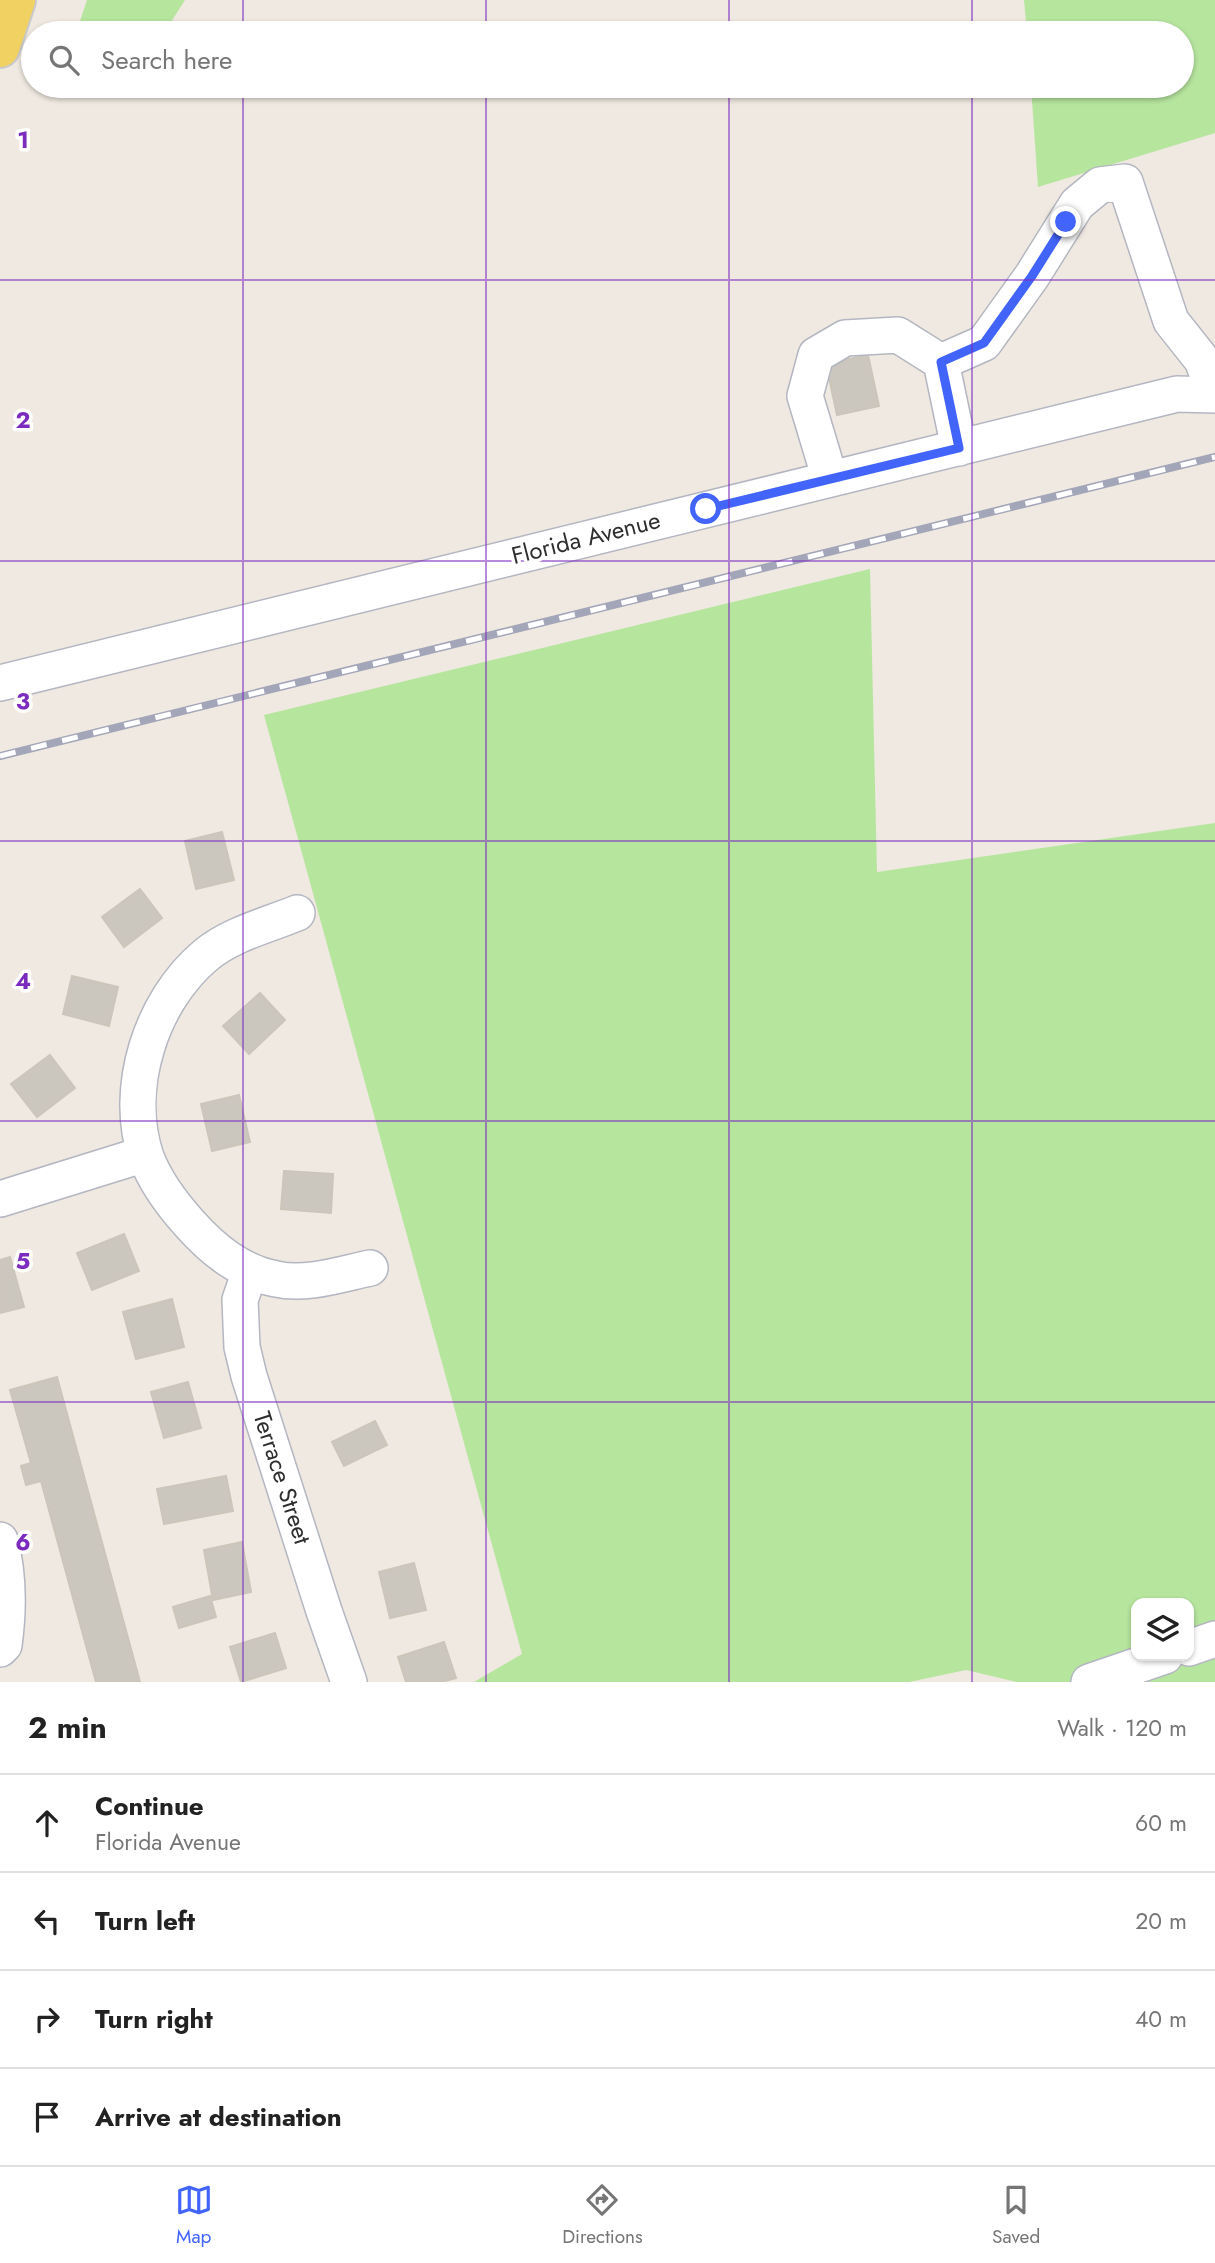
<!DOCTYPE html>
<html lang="en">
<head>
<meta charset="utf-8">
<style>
	:root { --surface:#fff; --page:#f6f6f6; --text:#222; --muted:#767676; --line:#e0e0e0; --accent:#4264fb }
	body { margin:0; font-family:Jost,sans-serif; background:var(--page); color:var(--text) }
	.controls { position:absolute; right:21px; bottom:21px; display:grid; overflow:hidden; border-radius:14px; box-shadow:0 2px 5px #0004 }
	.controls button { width:63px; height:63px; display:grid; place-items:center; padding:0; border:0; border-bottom:2px solid var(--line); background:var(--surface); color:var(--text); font:35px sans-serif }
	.stop { position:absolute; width:21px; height:21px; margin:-16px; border:5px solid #4264fb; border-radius:50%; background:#fff }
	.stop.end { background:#4264fb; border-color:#fff; box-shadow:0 2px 7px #0008 }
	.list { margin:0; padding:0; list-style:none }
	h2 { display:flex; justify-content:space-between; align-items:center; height:91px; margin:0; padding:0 28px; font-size:30px }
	h2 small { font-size:23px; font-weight:400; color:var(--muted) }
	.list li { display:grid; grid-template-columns:46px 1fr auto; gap:21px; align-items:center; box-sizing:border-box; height:98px; padding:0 28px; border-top:2px solid var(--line) }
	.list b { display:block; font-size:26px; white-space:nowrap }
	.list p { margin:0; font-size:23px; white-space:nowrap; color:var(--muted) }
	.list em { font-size:23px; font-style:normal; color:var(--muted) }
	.icon { flex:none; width:38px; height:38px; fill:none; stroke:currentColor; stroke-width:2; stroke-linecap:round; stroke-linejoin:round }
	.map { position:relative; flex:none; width:1215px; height:1682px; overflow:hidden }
	.search { position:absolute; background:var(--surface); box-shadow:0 2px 5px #0004; left:21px; right:21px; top:21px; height:77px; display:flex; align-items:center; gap:18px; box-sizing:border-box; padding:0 24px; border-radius:38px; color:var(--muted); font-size:26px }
	.sheet { height:483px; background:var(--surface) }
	nav { display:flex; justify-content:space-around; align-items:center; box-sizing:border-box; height:98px; border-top:2px solid var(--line); background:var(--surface); font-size:19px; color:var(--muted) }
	nav a { display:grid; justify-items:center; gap:4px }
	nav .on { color:var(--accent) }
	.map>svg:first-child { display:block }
	.green { fill:#b6e59e; fill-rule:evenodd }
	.building { fill:#cbc7bf; stroke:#cbc5ba; stroke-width:2 }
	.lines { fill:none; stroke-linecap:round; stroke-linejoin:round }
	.minor-casing { stroke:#b4b7c1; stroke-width:38 }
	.major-casing { stroke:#c9c9c9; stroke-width:42 }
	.minor { stroke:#fff; stroke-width:35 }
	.major { stroke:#f2d163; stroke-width:38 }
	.rail-casing { stroke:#a3a6b8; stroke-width:8 }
	.rail { stroke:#fff; stroke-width:5; stroke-dasharray:16; stroke-linecap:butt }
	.route { stroke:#4264fb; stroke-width:9 }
	.grid { fill:none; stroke:#7b2cbf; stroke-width:2; stroke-opacity:0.55 }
	.labels { text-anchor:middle; stroke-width:7; stroke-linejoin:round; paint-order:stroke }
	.street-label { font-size:24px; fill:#2e2e2e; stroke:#fff }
	.grid-label { font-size:23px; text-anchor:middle; font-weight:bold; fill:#7b2cbf; stroke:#fff; stroke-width:7; stroke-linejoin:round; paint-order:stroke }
</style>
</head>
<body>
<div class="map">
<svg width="1215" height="1682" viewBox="0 0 1215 1682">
	<rect width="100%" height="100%" fill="#efe9e1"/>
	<path class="green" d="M87 0H185L164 33H76Z
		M1024 0H1215V133L1038 187 1031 86H1182V33H1027Z
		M870 569 877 872 1215 823V1682H1017L966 1670 909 1682H474L522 1654 264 715ZM1136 1603H1189V1656H1136Z"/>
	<path class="building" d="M868 355 879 406 837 415 826 364Z
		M222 832 234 880 196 889 185 841Z
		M140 889 162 918 124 947 102 917Z
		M72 976 118 987 109 1026 63 1014Z
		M260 993 285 1020 249 1054 223 1026Z
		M50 1055 75 1088 37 1117 11 1084Z
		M239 1095 250 1142 212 1151 201 1104Z
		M284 1171 333 1174 331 1213 281 1209Z
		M124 1234 139 1271 92 1290 77 1253Z
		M10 1257 24 1307 0 1313V1260Z
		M172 1299 184 1347 136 1359 123 1312Z
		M57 1377 140 1682H96L41 1481 26 1485 21 1466 31 1463 10 1390Z
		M188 1382 201 1428 164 1438 151 1392Z
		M375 1421 387 1445 344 1466 332 1442Z
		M226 1476 233 1511 164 1524 157 1489Z
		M242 1542 251 1592 213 1600 204 1550Z
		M414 1563 426 1610 390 1618 379 1572Z
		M210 1596 216 1617 179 1628 173 1607Z
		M275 1633 286 1668 241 1682 230 1647Z
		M444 1642 456 1678 441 1682H406L398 1657Z"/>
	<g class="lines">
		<defs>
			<path id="minor" d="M959 448 941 362 984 343 1032 276 1077 204 1100 185 1125 182 1171 321 1202 360 1215 393
				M830 479 805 396 816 355 845 338 898 335 941 362
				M0 683 1177 394 1215 395
				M297 913C268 925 231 934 206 955 151 1001 123 1088 146 1157 155 1181 172 1204 189 1223 213 1250 240 1272 276 1279 306 1286 341 1274 370 1268
				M0 1199 145 1154
				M250 1271 240 1300 242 1347 249 1376 324 1611 349 1682
				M0 1540C9 1575 9 1609 4 1645L0 1649
				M1189 1648 1215 1639
				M1089 1682 1165 1656"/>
			<path id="major" d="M0 48 16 0"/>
		</defs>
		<use href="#minor" class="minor-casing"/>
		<use href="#major" class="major-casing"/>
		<use href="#minor" class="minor"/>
		<use href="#major" class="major"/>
		<defs>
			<path id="rail" d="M0 756 1215 457"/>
		</defs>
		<use href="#rail" class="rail-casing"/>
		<use href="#rail" class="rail"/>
	</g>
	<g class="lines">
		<path class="route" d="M706 509 959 448 941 362 984 343 1032 276 1066 222"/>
	</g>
	<path class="grid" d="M243 0V33M486 0V33M729 0V33M972 0V33M243 86V1682M486 86V1682M729 86V1682M972 86V1682M0 280H1215M0 561H1215M0 841H1215M0 1121H1215M0 1402H1215"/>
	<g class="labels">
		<g class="street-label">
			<text transform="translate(586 538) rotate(-14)" y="8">Florida Avenue</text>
			<text transform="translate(282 1478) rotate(72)" y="8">Terrace Street</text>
		</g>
	</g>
	<g class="grid-label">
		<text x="23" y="148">1</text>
		<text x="23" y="428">2</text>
		<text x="23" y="709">3</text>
		<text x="23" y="989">4</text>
		<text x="23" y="1269">5</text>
		<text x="23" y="1550">6</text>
	</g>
</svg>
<div class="controls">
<button><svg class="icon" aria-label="layers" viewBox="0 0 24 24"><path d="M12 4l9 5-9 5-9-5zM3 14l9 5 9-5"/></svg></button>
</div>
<div class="stop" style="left:706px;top:509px"></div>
<div class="stop end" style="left:1066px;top:222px"></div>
<div class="search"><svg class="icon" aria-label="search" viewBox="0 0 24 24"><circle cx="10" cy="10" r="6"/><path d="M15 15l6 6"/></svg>Search here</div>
</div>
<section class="sheet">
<h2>2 min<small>Walk · 120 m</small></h2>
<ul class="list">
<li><svg class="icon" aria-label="ahead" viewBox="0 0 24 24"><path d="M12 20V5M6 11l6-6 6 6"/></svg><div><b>Continue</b><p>Florida Avenue</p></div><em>60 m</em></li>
<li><svg class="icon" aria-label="left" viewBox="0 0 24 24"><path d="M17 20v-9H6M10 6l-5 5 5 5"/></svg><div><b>Turn left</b></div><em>20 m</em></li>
<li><svg class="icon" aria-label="right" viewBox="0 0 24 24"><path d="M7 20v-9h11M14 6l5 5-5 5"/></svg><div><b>Turn right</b></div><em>40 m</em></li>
<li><svg class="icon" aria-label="arrive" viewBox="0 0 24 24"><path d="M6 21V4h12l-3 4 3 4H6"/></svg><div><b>Arrive at destination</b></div></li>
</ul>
</section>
<nav>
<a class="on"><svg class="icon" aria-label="map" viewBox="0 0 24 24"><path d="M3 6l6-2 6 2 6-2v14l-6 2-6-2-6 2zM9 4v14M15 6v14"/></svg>Map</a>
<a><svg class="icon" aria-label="directions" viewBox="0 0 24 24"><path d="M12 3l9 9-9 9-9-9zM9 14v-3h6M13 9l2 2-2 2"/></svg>Directions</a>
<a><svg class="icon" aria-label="saved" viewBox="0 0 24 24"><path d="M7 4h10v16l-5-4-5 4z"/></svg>Saved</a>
</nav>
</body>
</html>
